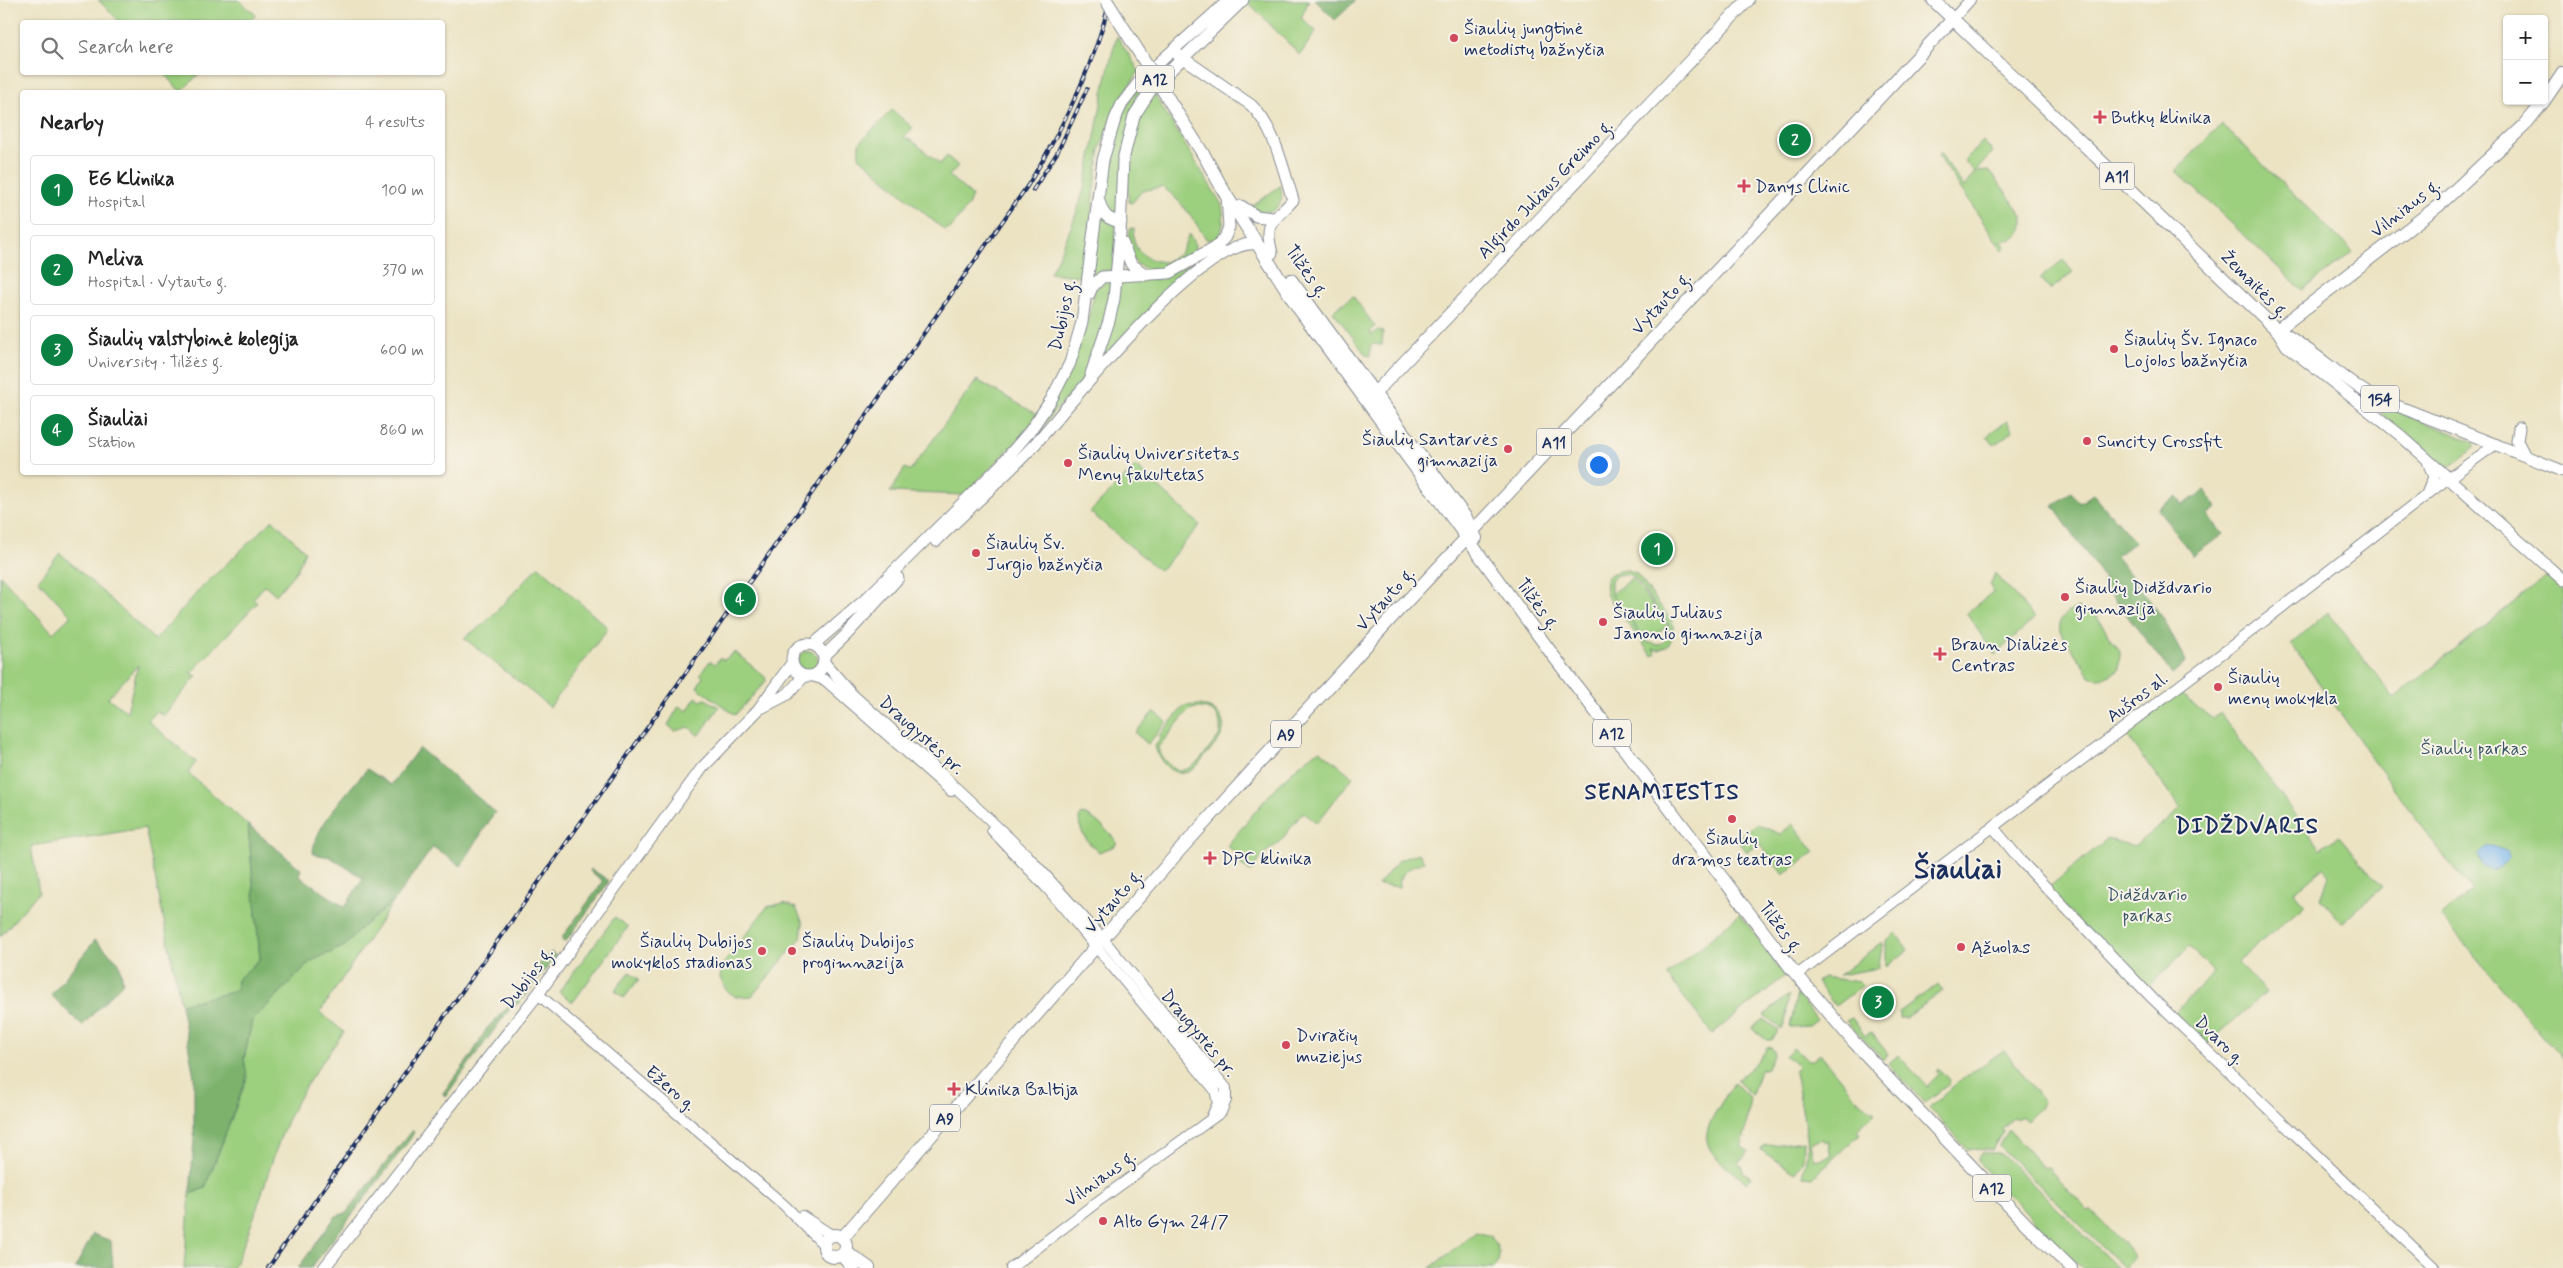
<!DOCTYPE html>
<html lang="en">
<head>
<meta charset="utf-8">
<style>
	:root { --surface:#fff; --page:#f2f2f2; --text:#222; --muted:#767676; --line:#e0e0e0; --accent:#0b8043 }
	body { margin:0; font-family:Mynerve,sans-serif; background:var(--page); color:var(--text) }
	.controls { position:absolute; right:15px; top:15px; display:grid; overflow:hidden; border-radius:5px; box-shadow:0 1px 4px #0004 }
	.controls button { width:45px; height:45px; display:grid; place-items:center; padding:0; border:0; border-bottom:1px solid var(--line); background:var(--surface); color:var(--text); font:25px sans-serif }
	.you { position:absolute; left:1598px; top:464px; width:18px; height:18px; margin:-12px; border:4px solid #fff; border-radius:50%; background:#1a73e8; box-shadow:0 0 0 8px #1a73e833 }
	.badge { display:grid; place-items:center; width:32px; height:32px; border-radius:50%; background:var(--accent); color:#fff; font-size:16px; font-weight:700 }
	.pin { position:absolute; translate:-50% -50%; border:2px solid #fff; box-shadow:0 1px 5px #0006 }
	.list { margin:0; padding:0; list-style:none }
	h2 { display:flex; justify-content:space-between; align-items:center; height:65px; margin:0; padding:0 20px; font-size:21px }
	h2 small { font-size:16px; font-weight:400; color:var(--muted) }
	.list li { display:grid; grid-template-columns:32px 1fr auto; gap:15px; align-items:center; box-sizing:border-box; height:70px; margin:0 10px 10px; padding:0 10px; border:1px solid var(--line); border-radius:5px }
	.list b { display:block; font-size:19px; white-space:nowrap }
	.list p { margin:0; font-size:16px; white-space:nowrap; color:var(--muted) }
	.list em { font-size:16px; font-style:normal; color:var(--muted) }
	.icon { flex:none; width:28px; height:28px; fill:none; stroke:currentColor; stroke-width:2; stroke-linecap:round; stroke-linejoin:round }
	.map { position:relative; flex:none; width:2563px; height:1268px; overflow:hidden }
	.search { position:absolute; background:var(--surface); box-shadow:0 1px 4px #0004; left:20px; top:20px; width:425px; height:55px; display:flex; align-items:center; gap:12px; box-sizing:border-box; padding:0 18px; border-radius:5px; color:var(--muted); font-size:19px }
	.panel { position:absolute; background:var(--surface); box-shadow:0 1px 4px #0004; left:20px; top:90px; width:425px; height:385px; border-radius:5px }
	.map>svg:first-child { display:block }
	.green { fill:#9ccf7e; stroke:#5c7f6e; fill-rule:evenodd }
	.forest { fill:#7db26d; stroke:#4c7066 }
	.water { fill:#7db8ef; stroke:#4c74a6 }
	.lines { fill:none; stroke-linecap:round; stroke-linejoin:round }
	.secondary-casing { stroke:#848990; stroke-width:12 }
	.primary-casing { stroke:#848990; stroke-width:13 }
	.highway-casing { stroke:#848990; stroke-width:14 }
	.secondary { stroke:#fff; stroke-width:10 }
	.primary { stroke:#fff; stroke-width:11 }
	.highway { stroke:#fff; stroke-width:12 }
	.rail-casing { stroke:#1b2f5e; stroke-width:4 }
	.rail { stroke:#f7f3e8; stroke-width:2; stroke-dasharray:5.5; stroke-linecap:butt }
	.highway-bridge-casing { stroke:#848990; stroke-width:14; stroke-linecap:butt }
	.highway-bridge { stroke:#fff; stroke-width:12 }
	.poi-dot { fill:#d1495b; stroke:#f7f3e8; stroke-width:2 }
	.labels { text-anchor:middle; stroke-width:4; stroke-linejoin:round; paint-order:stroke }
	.shield { fill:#f7f3e8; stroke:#5d6a87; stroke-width:1 }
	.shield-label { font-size:16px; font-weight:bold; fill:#1b2f5e }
	.poi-label { font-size:18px; fill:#1b2f5e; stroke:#f7f3e8; text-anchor:start }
	.street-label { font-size:18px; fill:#1b2f5e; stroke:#f7f3e8 }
	.park-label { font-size:18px; fill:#3b5766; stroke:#f7f3e8 }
	.district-label { font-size:22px; font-weight:bold; letter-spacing:1px; fill:#1b2f5e; stroke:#f7f3e8 }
	.town-label { font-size:28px; font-weight:bold; fill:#1b2f5e; stroke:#f7f3e8 }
</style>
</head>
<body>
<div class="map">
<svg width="2563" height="1268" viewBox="0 0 2563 1268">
	<rect width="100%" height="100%" fill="#f7f3e8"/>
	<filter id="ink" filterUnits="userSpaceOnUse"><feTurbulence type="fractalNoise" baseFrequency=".02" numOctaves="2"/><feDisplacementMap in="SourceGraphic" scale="10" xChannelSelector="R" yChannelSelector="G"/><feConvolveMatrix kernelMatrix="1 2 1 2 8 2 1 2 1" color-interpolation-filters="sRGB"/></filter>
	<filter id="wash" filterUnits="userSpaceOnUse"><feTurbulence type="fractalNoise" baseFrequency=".0096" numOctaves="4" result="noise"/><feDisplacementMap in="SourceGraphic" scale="20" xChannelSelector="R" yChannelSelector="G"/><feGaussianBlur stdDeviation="1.12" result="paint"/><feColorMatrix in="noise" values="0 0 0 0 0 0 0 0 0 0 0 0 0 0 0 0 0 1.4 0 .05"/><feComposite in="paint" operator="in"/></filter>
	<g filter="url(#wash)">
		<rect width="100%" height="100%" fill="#ece3c3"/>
		<path class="green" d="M98 0H239L256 15 249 22H120Z
			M1249 0H1309L1301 18 1316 31 1300 55 1247 1Z
			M1117 36 1139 71 1119 102 1100 148 1084 277 1050 273C1064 245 1077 216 1085 185 1097 135 1102 85 1117 36Z
			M163 73H200L181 92Z
			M1145 80 1149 86 1145 90 1117 212 1111 215 1104 204 1109 155 1124 109Z
			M1153 92 1222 205C1224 218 1225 229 1216 239L1207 240C1195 222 1181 199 1162 187L1142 191 1132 203 1129 202 1126 166 1138 117Z
			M892 110 913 128 904 137 914 142 940 164 947 156 958 166 949 176 972 196 968 206 950 229 944 230 859 157V143Z
			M2221 124 2353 252 2302 290 2176 171Z
			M1983 141 1993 152 1975 172 1964 161Z
			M1940 153 1964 187 1975 172 1988 171 1993 174 2021 214C2028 229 2017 242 2001 240L2006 247 2002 250 1938 155Z
			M1280 186C1288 207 1267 221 1250 207Z
			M1099 215 1116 224 1113 270 1100 271 1091 279Z
			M1131 228 1134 229C1130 251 1148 262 1167 262L1168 260C1183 256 1184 245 1189 234L1195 245 1194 251 1175 266 1150 271 1135 263C1130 251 1125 240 1131 228Z
			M1203 259 1205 260 1100 365 1120 277 1157 279Z
			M2063 260 2073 272 2050 290 2040 278Z
			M1111 277 1109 302 1092 360 1085 377 1022 449 1086 328 1095 289Z
			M1353 296 1375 327 1370 332 1372 335 1378 330 1383 331 1382 345 1371 344 1370 356 1366 355 1333 311Z
			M977 380 1038 415 1020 438 964 495 890 492 905 468 910 471Z
			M2369 400 2474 442 2475 448 2449 467H2444L2386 418Z
			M2007 421 2013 431 1994 445 1987 436Z
			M1136 466 1200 525 1160 571 1090 512Z
			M273 520 305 551 297 570 276 595 265 585 253 599 257 603 191 673 197 676 163 716 157 711 148 721 196 762 188 773 248 825 260 959 237 980V991L181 1004 145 828 31 846 39 892 0 937V575L53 633 71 616 38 580 60 553 155 640 201 588ZM138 665 127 712 108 698Z
			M539 566 608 628 550 707 464 638 485 623Z
			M1628 570 1637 574 1673 623V636L1668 646 1659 650 1653 649 1656 653 1652 656 1607 596C1602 577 1609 571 1628 570ZM1627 574 1634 577 1669 625C1670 635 1668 640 1659 645L1646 642 1611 594V580L1617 575Z
			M2553 571 2563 580V1060L2441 916 2472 890 2433 843 2291 644 2328 612 2394 698Z
			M1995 573 2035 618 1995 655 1966 613 1993 592 1990 585Z
			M1632 578 1668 625 1646 641 1611 594Z
			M2077 608 2094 613 2120 651 2119 669C2110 676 2101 681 2090 676L2060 631C2058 618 2066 612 2077 608Z
			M798 661a10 10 0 1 1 20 0a10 10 0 1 1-20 0Z
			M735 652 765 677 766 681 735 715 697 687 703 677 700 674 710 661 715 664 720 658 724 660Z
			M2179 693 2213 719 2220 713 2320 849 2339 836 2382 887 2342 923 2321 898 2329 876 2323 868 2294 892 2305 905 2237 962 2266 992 2204 1047 2171 1016 2214 972 2189 947 2145 990 2047 889 2107 839 2135 846 2181 809 2125 733Z
			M696 697 701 701 705 699 719 707 699 736 689 727 675 731 668 725 679 706 687 711Z
			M1196 705C1213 705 1231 719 1220 738 1217 744 1210 750 1205 756 1200 761 1196 770 1188 772 1172 778 1158 760 1155 746L1160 739 1158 737 1184 706ZM1196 708C1214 707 1224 718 1219 736 1207 750 1188 784 1168 764 1163 759 1159 754 1158 747L1189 710Z
			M1154 711 1167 722 1148 744 1135 733Z
			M1320 750 1353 777 1317 823 1303 812 1279 843 1265 853 1251 872 1240 864 1243 858 1227 846C1249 819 1290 766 1320 750Z
			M1082 814C1096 817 1108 832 1117 842L1115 846 1099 852C1088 843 1079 833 1079 818Z
			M1757 824 1780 834 1793 824 1815 852 1783 875 1760 843 1747 852 1736 838Z
			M1419 853 1424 862C1410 867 1400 871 1399 887L1378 885 1399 860Z
			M394 901 320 1012 344 1032C320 1065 295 1097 281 1136 265 1179 254 1226 233 1268H184L190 1194 205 1188 247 1078 244 1059 252 1021 311 961 345 946 361 928Z
			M784 903 796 908 803 923 801 938 752 996 736 997 726 990 720 978 723 964 767 907Z
			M1740 914 1785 976 1712 1034 1667 975Z
			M615 917 628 927 573 1002 559 992Z
			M1896 933 1908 950 1886 967V941Z
			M1883 942 1878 968 1839 975Z
			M630 972 639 979 624 998 615 990Z
			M1823 977 1860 982 1863 985 1835 1006 1817 982Z
			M1938 984 1943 991 1906 1018H1899V1012Z
			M1797 993 1817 1020 1809 1026 1790 1027Z
			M1789 995 1785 1024 1781 1029 1764 1015Z
			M1852 1018 1865 1036 1871 1032 1888 1054 1883 1060 1846 1021Z
			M1763 1019 1777 1029V1033L1772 1040H1766L1752 1028Z
			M1771 1047 1775 1053 1767 1068 1760 1070 1752 1095 1737 1081C1747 1070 1759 1062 1767 1048Z
			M1793 1048 1808 1060H1813L1820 1054 1855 1097 1875 1113 1857 1130 1860 1134 1813 1177 1802 1176 1808 1151 1807 1136 1795 1072 1798 1065 1785 1056ZM1822 1139 1823 1141H1828L1831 1156 1814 1160 1810 1143Z
			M2004 1050 2043 1101 2041 1107 2027 1121 2021 1116 2016 1119 2014 1117 2001 1128 2003 1131 1992 1150 1967 1149 1929 1108 1957 1083Z
			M1898 1055 1927 1086 1939 1074 1936 1071 1939 1069 1949 1080V1084L1924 1103 1888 1064Z
			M1734 1083 1750 1097C1748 1109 1746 1138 1741 1146L1748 1151 1739 1164 1743 1167V1172L1751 1177 1747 1183C1692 1142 1699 1138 1734 1083Z
			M2008 1129 2045 1169 2047 1167 2088 1211 2091 1210 2135 1256 2124 1268 1999 1146Z
			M1804 1141 1803 1160 1795 1173 1761 1150 1764 1146Z
			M1981 1153H2001L2118 1268H2082L2046 1234 1977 1161Z
			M1476 1232 1490 1236C1498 1245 1504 1258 1493 1268H1430Z"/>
		<path class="forest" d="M1315 0H1356L1335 20Z
			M2205 490 2217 507 2208 515 2223 534 2193 556 2158 509 2177 496 2183 505Z
			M2071 492 2080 503 2093 494 2135 542 2116 556 2163 618 2186 662 2172 674 2102 583 2105 580 2053 506Z
			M419 748 495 812 461 866 433 847 394 901 361 928 345 946 311 961 252 1021 244 1059 247 1077 205 1188 190 1194 194 1140V1077L181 1004 236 991 237 980 260 959 248 825 301 869 299 876 345 907 363 878 330 857 313 854C312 829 351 788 367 769L391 785Z
			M591 869 608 880V883L566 941H562L563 936 602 883V880L590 871Z
			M95 940 119 962 123 982 82 1026 51 995Z
			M551 952 556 956 521 1001 508 1011 445 1097 443 1093 471 1056 487 1028 518 997 532 978 536 968Z
			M412 1130 414 1132 411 1138 311 1268H298L336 1216 346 1213Z
			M93 1234 111 1241 113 1268H75Z"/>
		<path class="water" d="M2492 846 2507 851 2509 858 2500 867 2492 870 2482 866 2478 855 2486 847Z"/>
	</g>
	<g filter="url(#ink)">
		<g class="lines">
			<defs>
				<path id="secondary" d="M1953 19 1970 0
					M824 662 853 695 935 768 1027 855 1103 939 1226 1088V1100L1221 1112 1097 1202 1011 1268
					M812 676 825 680 951 791
					M1993 827 2021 861 2152 998 2435 1268
					M992 830 1048 889 1215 1090 1218 1103 1212 1116
					M1797 975 2228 649 2442 483 2496 444
					M538 994 784 1205 825 1246
					M802 1216 833 1236"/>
				<path id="primary" d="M1177 54 1251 105C1275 128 1283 169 1293 200 1274 222 1263 220 1272 253
					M1099 200C1102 214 1107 220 1121 222
					M1241 206 1256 216 1273 218
					M1122 242 1131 264 1146 275
					M1089 294 1092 287 1102 277 1169 273 1217 246 1225 237 1229 227 1227 196
					M2277 330 2287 346 2400 435 2563 580
					M2278 330C2312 349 2339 376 2372 396L2563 471
					M1091 374 1109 321 1114 299 1120 233 1123 160 1134 116 1152 88 1243 0
					M2519 428 2517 441 2525 456
					M2427 494 2434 477 2428 461
					M936 541C969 508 1005 477 1036 443 1072 402 1204 236 1257 244
					M792 660a16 16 0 1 1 32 0a16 16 0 1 1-32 0Z
					M813 645 865 600 1000 466 1030 431 1051 400 1070 363 1082 322 1103 160 1115 119 1122 104 1142 78 1229 0
					M824 656 847 634 898 578
					M759 709 788 694 804 676
					M324 1268 538 994 702 768 758 710 792 663"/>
				<path id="highway" d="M1933 0 2277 330 2438 206 2524 126 2544 101
					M2544 101 2563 73
					M1205 157 1226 195 1299 309 1555 658 1791 968 1853 1041 2026 1224 2071 1268
					M1291 280 1466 518 1476 538
					M1366 400 1374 394 1748 0
					M824 1246a11 11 0 1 1 22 0a11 11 0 1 1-22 0Z
					M842 1238 1180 850 1394 615 1953 19
					M845 1251 869 1268
					M842 1255 854 1268"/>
			</defs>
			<use href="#secondary" class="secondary-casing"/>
			<use href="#primary" class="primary-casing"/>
			<use href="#highway" class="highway-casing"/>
			<use href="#secondary" class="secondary"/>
			<use href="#primary" class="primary"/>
			<use href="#highway" class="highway"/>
			<defs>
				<path id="rail" d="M1033 190 1057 153 1087 89
					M268 1268 1028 185C1063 128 1094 66 1110 0"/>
			</defs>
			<use href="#rail" class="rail-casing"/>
			<use href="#rail" class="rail"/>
			<defs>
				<path id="highway-bridge" d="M1106 0 1205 157"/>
			</defs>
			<use href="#highway-bridge" class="highway-bridge-casing"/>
			<use href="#highway-bridge" class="highway-bridge"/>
		</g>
	</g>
	<g class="poi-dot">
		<circle cx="1454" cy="38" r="5"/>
		<path d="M2097.5 109.5h5v5h5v5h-5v5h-5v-5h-5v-5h5z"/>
		<path d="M1741.5 178.5h5v5h5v5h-5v5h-5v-5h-5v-5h5z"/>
		<circle cx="2114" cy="349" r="5"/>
		<circle cx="2087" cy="441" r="5"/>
		<circle cx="1508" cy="449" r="5"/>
		<circle cx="1068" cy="463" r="5"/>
		<circle cx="976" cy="553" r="5"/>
		<circle cx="2065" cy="597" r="5"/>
		<circle cx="1603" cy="622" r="5"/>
		<path d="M1937.5 646.5h5v5h5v5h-5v5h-5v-5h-5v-5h5z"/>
		<circle cx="2218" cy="687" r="5"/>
		<circle cx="1732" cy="819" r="5"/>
		<path d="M1207.5 850.5h5v5h5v5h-5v5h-5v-5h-5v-5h5z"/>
		<circle cx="1961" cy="947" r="5"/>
		<circle cx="762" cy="951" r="5"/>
		<circle cx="792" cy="951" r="5"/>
		<circle cx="1286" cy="1045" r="5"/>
		<path d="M951.5 1081.5h5v5h5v5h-5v5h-5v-5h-5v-5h5z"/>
		<circle cx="1103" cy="1221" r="5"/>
	</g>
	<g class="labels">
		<g class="shield">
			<rect x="1136" y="65.5" width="38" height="27" rx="4"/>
			<rect x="2099.5" y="162.5" width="35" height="27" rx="4"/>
			<rect x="2361" y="385.5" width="38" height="27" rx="4"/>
			<rect x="1536.5" y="428.5" width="35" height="27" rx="4"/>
			<rect x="1593" y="719.5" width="38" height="27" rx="4"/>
			<rect x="1271" y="720.5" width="30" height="27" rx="4"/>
			<rect x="930" y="1104.5" width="30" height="27" rx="4"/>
			<rect x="1973" y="1174.5" width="38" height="27" rx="4"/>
		</g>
		<g class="shield-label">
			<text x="1155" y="85">A12</text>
			<text x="2117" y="182">A11</text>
			<text x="2380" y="405">154</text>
			<text x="1554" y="448">A11</text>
			<text x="1612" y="739">A12</text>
			<text x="1286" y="740">A9</text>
			<text x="945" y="1124">A9</text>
			<text x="1992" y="1194">A12</text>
		</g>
		<g class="poi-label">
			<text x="1464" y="34">Šiaulių jungtinė<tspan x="1464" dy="21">metodistų bažnyčia</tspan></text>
			<text x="2111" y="123">Butkų klinika</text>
			<text x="1755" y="192">Danys Clinic</text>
			<text x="2124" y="345">Šiaulių Šv. Ignaco<tspan x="2124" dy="21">Lojolos bažnyčia</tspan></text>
			<text x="1498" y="445" text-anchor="end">Šiaulių Santarvės<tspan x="1498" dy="21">gimnazija</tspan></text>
			<text x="2097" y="447">Suncity Crossfit</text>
			<text x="1078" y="459">Šiaulių Universitetas<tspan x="1078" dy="21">Menų fakultetas</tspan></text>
			<text x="986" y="549">Šiaulių Šv.<tspan x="986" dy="21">Jurgio bažnyčia</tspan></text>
			<text x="2075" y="593">Šiaulių Didždvario<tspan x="2075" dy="21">gimnazija</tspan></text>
			<text x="1613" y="618">Šiaulių Juliaus<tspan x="1613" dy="21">Janonio gimnazija</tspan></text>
			<text x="1951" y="650">Braun Dializės<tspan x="1951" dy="21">Centras</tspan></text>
			<text x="2228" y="683">Šiaulių<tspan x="2228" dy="21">menų mokykla</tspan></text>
			<text x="1732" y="844" text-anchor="middle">Šiaulių<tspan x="1732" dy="21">dramos teatras</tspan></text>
			<text x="1221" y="864">DPC klinika</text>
			<text x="752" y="947" text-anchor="end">Šiaulių Dubijos<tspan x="752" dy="21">mokyklos stadionas</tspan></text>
			<text x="802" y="947">Šiaulių Dubijos<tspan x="802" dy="21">progimnazija</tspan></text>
			<text x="1971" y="953">Ąžuolas</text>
			<text x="1296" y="1041">Dviračių<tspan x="1296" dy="21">muziejus</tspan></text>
			<text x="965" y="1095">Klinika Baltija</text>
			<text x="1113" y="1227">Alto Gym 24/7</text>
		</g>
		<g class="street-label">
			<text transform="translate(1545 189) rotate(-46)" y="6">Algirdo Juliaus Greimo g.</text>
			<text transform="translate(2405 208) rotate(-38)" y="6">Vilniaus g.</text>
			<text transform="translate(1307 271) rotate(55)" y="6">Tilžės g.</text>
			<text transform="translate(2255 284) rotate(45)" y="6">Žemaitės g.</text>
			<text transform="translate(1661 303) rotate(-47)" y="6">Vytauto g.</text>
			<text transform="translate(1062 315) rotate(-78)" y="6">Dubijos g.</text>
			<text transform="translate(1385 599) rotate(-48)" y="6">Vytauto g.</text>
			<text transform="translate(1538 604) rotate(54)" y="6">Tilžės g.</text>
			<text transform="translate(2137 697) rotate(-37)" y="6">Aušros al.</text>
			<text transform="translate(922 735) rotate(42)" y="6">Draugystės pr.</text>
			<text transform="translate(1113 901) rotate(-49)" y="6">Vytauto g.</text>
			<text transform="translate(1781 927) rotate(53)" y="6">Tilžės g.</text>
			<text transform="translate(527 978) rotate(-53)" y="6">Dubijos g.</text>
			<text transform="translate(1199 1033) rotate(50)" y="6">Draugystės pr.</text>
			<text transform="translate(2220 1040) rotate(44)" y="6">Dvaro g.</text>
			<text transform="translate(671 1088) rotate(40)" y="6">Ežero g.</text>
			<text transform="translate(1100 1178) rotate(-36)" y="6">Vilniaus g.</text>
		</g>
		<g class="park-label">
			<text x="2474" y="754">Šiaulių parkas</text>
			<text x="2147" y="900">Didždvario<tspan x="2147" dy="21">parkas</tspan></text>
		</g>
		<g class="district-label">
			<text x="1662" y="799">SENAMIESTIS</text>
			<text x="2247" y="833">DIDŽDVARIS</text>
		</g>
		<g class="town-label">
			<text x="1958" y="878">Šiauliai</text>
		</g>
	</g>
</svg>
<div class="controls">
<button>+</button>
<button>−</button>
</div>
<div class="you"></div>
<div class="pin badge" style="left:1657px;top:549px">1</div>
<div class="pin badge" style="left:1795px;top:140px">2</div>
<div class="pin badge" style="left:1878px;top:1002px">3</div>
<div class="pin badge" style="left:740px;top:599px">4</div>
<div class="search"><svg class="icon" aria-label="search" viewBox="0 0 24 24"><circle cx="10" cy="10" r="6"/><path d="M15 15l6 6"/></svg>Search here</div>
<section class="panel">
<h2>Nearby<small>4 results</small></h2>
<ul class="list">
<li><span class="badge">1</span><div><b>EG Klinika</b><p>Hospital</p></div><em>100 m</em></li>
<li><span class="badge">2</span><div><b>Meliva</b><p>Hospital · Vytauto g.</p></div><em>370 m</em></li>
<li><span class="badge">3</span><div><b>Šiaulių valstybinė kolegija</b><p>University · Tilžės g.</p></div><em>600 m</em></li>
<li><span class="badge">4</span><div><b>Šiauliai</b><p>Station</p></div><em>860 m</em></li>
</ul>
</section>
</div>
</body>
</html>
